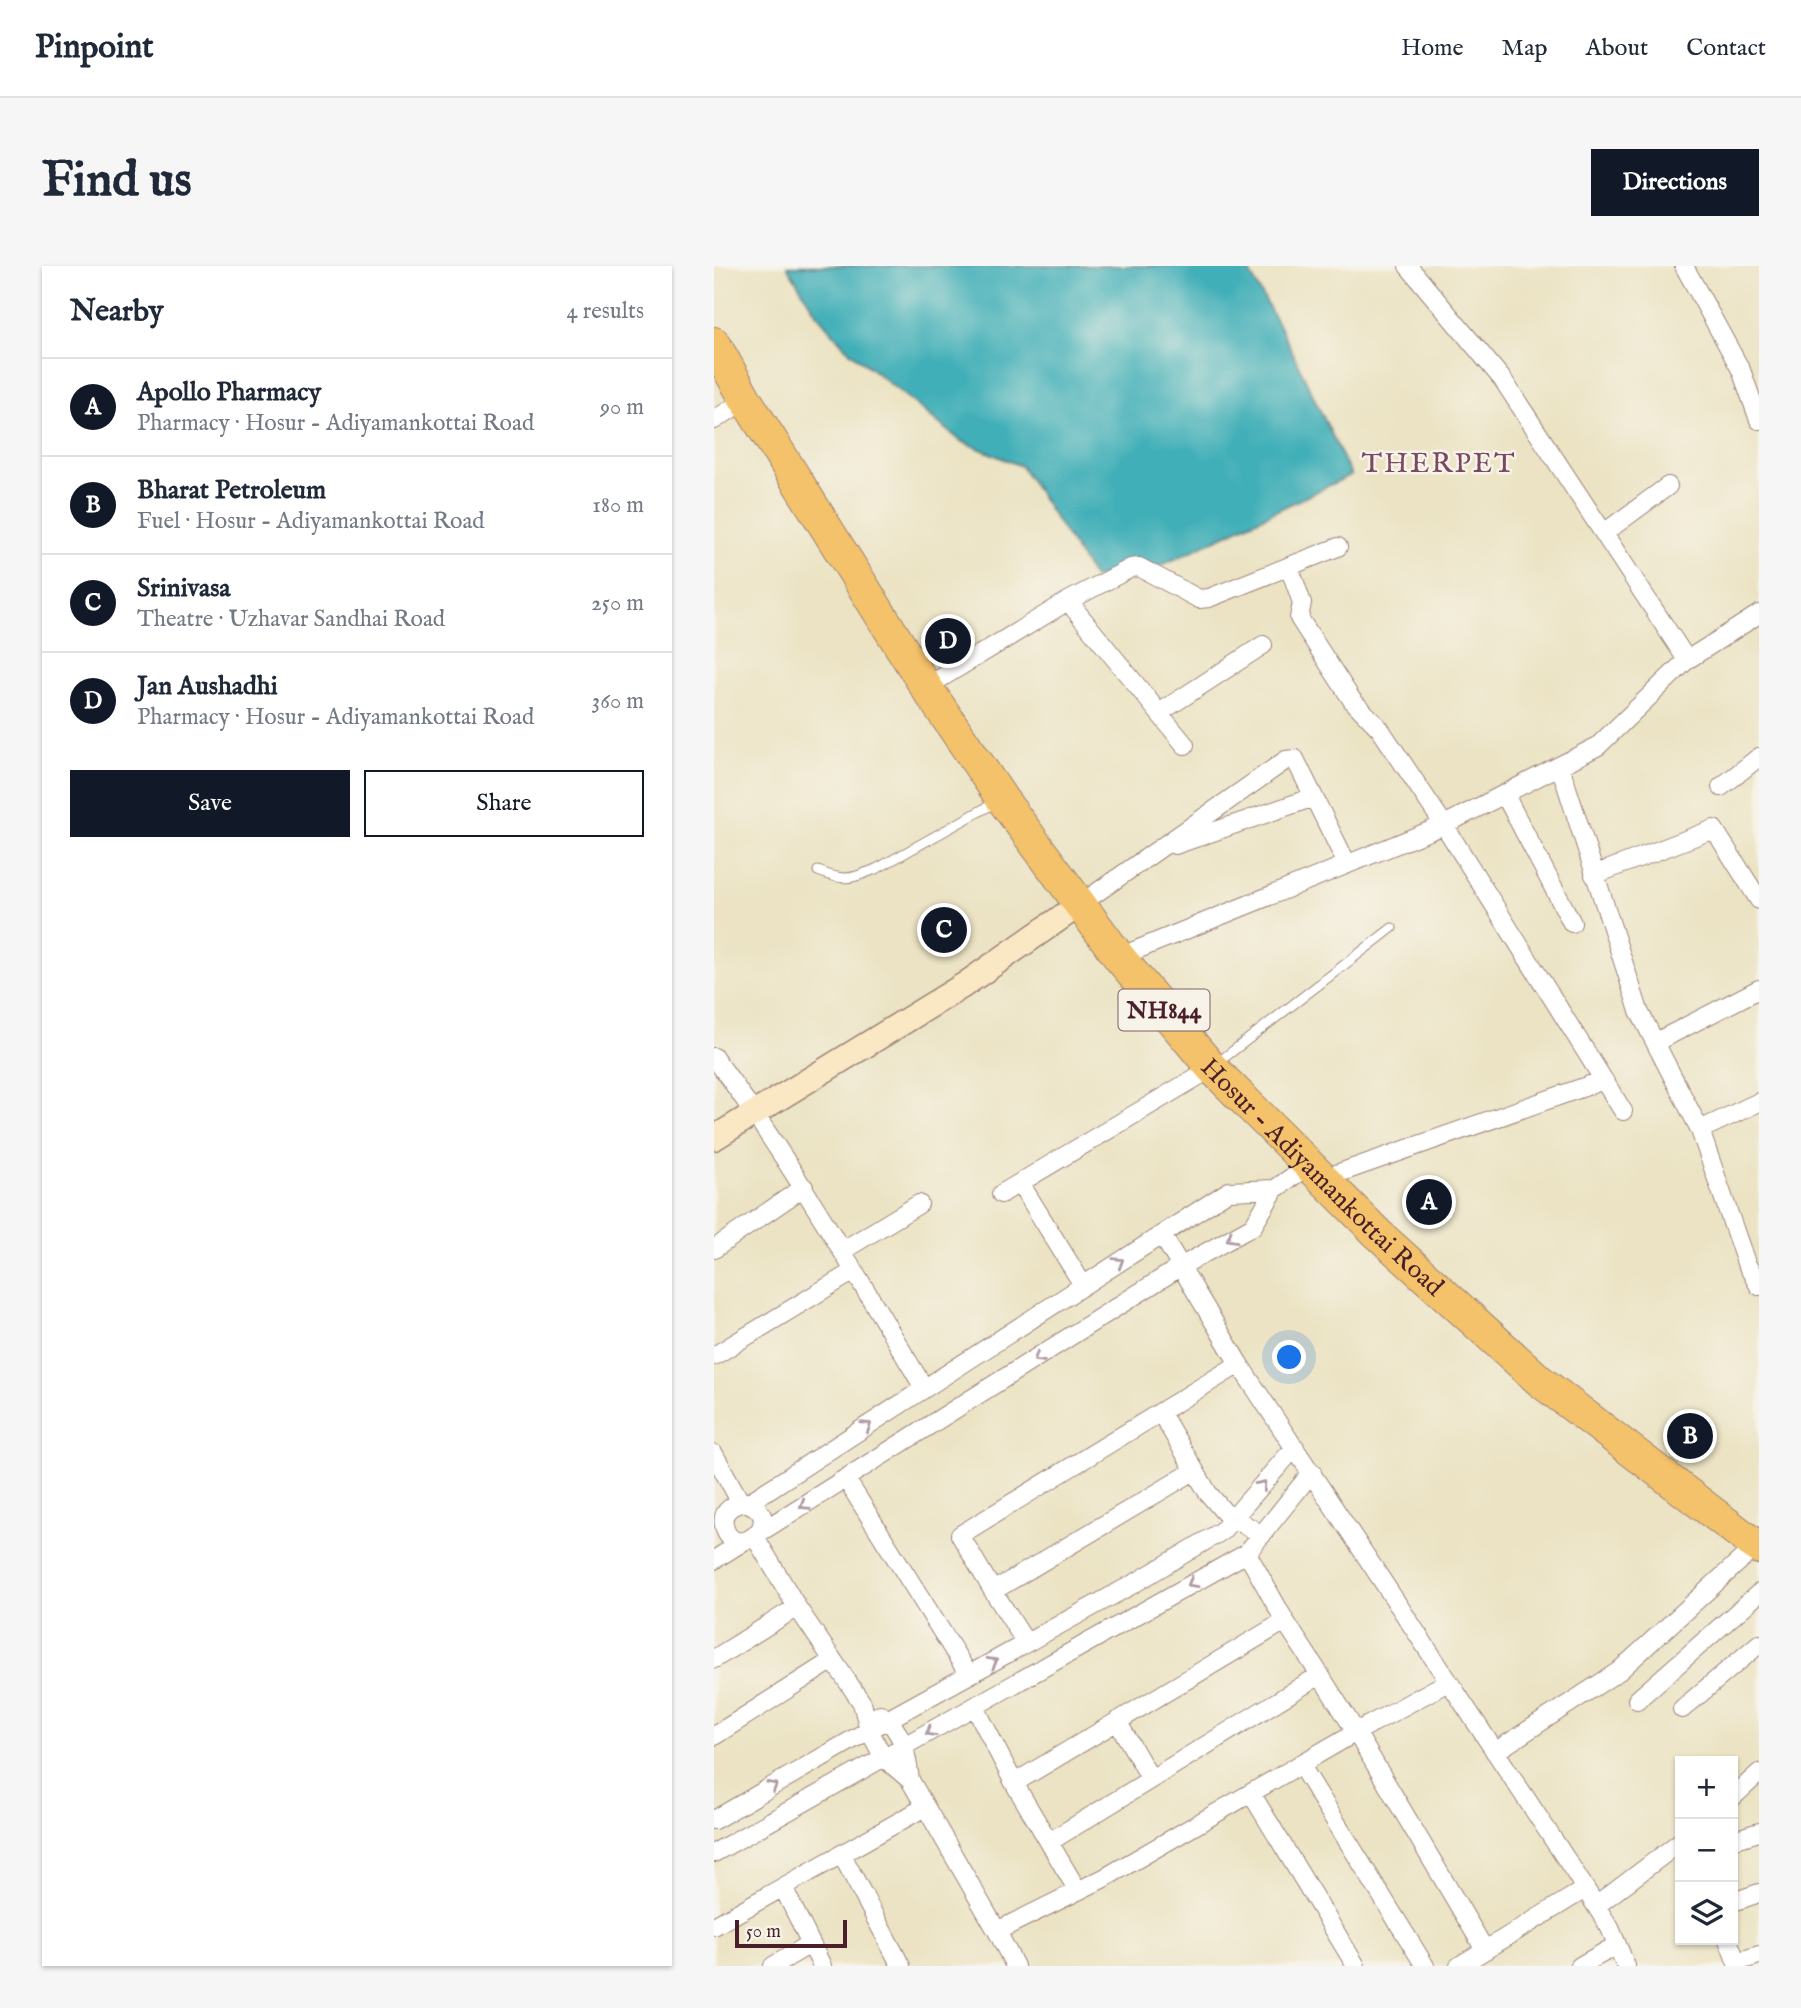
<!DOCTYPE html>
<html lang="en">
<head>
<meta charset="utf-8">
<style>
	:root { --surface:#fff; --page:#f6f6f7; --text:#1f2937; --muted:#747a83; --line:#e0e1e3; --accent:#111827 }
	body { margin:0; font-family:"IM FELL English",serif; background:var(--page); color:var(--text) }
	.controls { position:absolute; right:21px; bottom:21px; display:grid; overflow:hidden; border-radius:0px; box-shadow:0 2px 5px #0004 }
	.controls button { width:63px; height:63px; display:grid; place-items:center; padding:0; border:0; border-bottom:2px solid var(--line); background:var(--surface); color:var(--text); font:35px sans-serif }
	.scale { position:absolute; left:21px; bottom:18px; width:112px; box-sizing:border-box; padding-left:7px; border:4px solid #4a1f2b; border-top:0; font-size:19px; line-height:24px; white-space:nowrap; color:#4a1f2b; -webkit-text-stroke:5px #f7f3e8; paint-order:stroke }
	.you { position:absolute; left:576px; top:1092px; width:24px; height:24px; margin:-18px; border:5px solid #fff; border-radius:50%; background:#1a73e8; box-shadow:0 0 0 10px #1a73e833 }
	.badge { display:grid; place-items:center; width:46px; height:46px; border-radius:50%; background:var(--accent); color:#fff; font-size:23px; font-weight:700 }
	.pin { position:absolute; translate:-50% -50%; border:4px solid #fff; box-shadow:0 2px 7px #0006 }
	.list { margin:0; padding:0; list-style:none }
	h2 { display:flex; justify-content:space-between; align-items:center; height:91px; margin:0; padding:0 28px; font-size:30px }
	h2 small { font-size:23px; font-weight:400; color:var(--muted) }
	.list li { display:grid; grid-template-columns:46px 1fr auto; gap:21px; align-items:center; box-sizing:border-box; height:98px; padding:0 28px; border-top:2px solid var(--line) }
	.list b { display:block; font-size:26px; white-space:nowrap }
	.list p { margin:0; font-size:23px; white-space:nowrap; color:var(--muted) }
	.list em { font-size:23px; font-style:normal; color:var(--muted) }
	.actions { display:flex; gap:14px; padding:21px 28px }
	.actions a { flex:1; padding:16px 0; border:2px solid var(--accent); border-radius:0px; text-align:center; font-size:24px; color:var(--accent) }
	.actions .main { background:var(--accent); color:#fff }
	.icon { flex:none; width:38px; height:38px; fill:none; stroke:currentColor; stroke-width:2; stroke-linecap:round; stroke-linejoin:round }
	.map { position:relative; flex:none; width:1045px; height:1700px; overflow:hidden; border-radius:0px }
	header { display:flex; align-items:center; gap:42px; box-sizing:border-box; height:98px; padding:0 35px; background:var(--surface); border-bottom:2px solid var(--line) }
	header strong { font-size:33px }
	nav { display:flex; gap:38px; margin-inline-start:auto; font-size:24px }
	.intro { display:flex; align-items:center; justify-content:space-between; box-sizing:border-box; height:168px; padding:0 42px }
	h1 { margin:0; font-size:49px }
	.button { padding:18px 32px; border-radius:0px; background:var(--accent); color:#fff; font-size:24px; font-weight:700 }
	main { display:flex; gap:42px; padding:0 42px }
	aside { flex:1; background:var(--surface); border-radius:0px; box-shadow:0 2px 5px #0004 }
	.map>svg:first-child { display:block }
	.water { fill:#3fafb8; stroke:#446772; stroke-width:2 }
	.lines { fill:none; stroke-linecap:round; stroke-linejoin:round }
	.lane-casing { stroke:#9a8177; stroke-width:11 }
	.street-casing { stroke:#9a8177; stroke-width:20 }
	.secondary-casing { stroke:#9a8177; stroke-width:27 }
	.highway-casing { stroke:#9a8177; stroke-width:34 }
	.lane { stroke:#fff; stroke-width:9 }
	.street { stroke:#fff; stroke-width:18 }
	.secondary { stroke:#fae7c3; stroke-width:24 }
	.highway { stroke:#f3c26a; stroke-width:32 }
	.oneway { stroke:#ae9aa0 }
	.labels { text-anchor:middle; stroke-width:5; stroke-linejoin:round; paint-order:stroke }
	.shield { fill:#f7f3e8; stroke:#7e5f64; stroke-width:2 }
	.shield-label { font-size:24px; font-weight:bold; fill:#4a1f2b }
	.street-label { font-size:26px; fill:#4a1f2b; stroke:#f7f3e8 }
	.neighbourhood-label { font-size:28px; letter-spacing:2px; fill:#7a4861; stroke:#f7f3e8 }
</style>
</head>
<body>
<header>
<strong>Pinpoint</strong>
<nav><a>Home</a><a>Map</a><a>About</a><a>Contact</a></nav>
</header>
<div class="intro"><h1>Find us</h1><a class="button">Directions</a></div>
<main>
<aside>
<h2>Nearby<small>4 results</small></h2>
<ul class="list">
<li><span class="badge">A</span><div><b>Apollo Pharmacy</b><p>Pharmacy · Hosur - Adiyamankottai Road</p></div><em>90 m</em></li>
<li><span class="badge">B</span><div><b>Bharat Petroleum</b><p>Fuel · Hosur - Adiyamankottai Road</p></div><em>180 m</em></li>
<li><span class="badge">C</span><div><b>Srinivasa</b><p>Theatre · Uzhavar Sandhai Road</p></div><em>250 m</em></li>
<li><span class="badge">D</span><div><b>Jan Aushadhi</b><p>Pharmacy · Hosur - Adiyamankottai Road</p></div><em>360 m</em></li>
</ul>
<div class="actions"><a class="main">Save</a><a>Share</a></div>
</aside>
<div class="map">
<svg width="1045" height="1700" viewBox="0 0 1045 1700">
	<rect width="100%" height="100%" fill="#f7f3e8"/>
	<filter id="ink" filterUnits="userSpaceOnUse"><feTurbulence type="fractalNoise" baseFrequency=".0143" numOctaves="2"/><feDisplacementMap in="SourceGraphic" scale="14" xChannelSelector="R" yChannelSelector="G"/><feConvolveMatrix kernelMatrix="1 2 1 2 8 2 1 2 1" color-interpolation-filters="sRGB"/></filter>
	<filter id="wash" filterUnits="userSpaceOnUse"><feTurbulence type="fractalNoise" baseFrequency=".00686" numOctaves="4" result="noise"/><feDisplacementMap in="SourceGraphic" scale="28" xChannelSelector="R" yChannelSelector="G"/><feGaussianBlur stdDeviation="1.57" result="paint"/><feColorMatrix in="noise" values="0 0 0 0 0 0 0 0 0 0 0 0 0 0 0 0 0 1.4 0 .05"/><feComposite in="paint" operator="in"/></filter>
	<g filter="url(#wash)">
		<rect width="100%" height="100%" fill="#ebe3c3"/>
		<path class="water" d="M73 0H532L570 69 637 209 446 300 380 312 307 200 247 175 133 83 102 47Z"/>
	</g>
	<g filter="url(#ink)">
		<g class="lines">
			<defs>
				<path id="lane" d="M104 605C131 616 137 613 164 602L284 535
					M502 798 678 662"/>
				<path id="street" d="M970 0 1027 104 1045 154
					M0 154 32 134
					M890 267 954 220
					M575 300 588 337 585 352 638 434 666 463 730 559 909 845
					M354 335 471 479
					M973 394 1045 348
					M212 421 354 335 417 302 425 301 485 333 495 332 624 281
					M445 447 549 379
					M846 500 925 745 986 864 1032 997 1045 1020
					M1007 521 1045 491
					M791 529 858 657
					M461 579 600 531
					M880 609 1000 563 1045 634
					M365 639 572 494 581 493 633 598
					M405 691 730 559 884 480 973 394 789 114 694 0
					M942 776 1045 723
					M0 791C78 896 143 1010 210 1122
					M986 864 1045 836
					M608 913 890 814
					M306 917 369 1019
					M287 928 498 802
					M448 969 525 1098 860 1605 896 1662 912 1700
					M0 983 90 921
					M128 985 205 938
					M0 1090 140 1005
					M447 1147 494 1227 510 1246 548 1269
					M0 1188 27 1237
					M132 1213 255 1409
					M34 1237C75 1255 18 1299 10 1259 7 1244 21 1236 34 1237L515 925 561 923
					M45 1267 466 1001 539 960 561 923 595 899
					M41 1271 83 1341 148 1437 155 1464 170 1492 196 1514 283 1665 301 1700
					M0 1294 30 1275
					M279 1325 246 1269 525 1098
					M312 1377 279 1325 480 1205
					M0 1393 83 1341
					M606 1409 642 1466 771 1684
					M923 1434 1045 1327
					M261 1441 300 1517 364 1625
					M968 1443 1045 1378
					M166 1448C189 1463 193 1489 196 1514
					M403 1455 437 1513
					M0 1470 119 1394
					M781 1486 905 1405 1042 1280 1045 1272
					M586 1498 711 1700
					M300 1517 571 1355
					M537 1527 642 1700
					M1019 1531 1045 1507
					M0 1554 155 1464 421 1317 508 1265 581 1181
					M1019 1574 1045 1566
					M335 1576 606 1409 571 1355 533 1287
					M0 1587 533 1287 598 1206
					M128 1589 187 1700
					M69 1621 108 1700
					M1019 1636 1045 1627
					M882 1640 966 1576
					M0 1660 211 1541
					M283 1665 392 1611 642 1466 734 1416
					M1014 1674 1024 1700
					M1023 1696 1045 1689
					M59 1700 96 1678
					M745 1700 871 1623
					M866 1700 903 1679"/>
				<path id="secondary" d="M0 872 250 719 365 639"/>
				<g id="highway">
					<path id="s1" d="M0 77 32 134 212 421 288 533 405 691 498 802 663 967 826 1115 1045 1282"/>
				</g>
			</defs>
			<use href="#lane" class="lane-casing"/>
			<use href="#street" class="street-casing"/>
			<use href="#secondary" class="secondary-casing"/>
			<use href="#highway" class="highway-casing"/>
			<use href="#lane" class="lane"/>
			<use href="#street" class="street"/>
			<use href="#secondary" class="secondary"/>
			<use href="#highway" class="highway"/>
		</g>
		<defs><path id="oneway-chevron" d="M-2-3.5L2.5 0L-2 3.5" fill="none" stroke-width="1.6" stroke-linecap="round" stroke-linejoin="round" transform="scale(1.75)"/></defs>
		<g class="oneway">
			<use href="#oneway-chevron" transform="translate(517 972) rotate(151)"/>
			<use href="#oneway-chevron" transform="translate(405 996) rotate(-32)"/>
			<use href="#oneway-chevron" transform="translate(324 1092) rotate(147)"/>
			<use href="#oneway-chevron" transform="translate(153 1160) rotate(-33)"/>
			<use href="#oneway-chevron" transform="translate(548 1219) rotate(-49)"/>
			<use href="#oneway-chevron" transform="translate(90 1239) rotate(148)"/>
			<use href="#oneway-chevron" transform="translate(478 1317) rotate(151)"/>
			<use href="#oneway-chevron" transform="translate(279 1396) rotate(-29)"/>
			<use href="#oneway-chevron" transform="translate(216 1466) rotate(150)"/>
			<use href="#oneway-chevron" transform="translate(59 1520) rotate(-30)"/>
		</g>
	</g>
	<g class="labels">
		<rect class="shield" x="404.5" y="723.5" width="91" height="41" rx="5"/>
		<g class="shield-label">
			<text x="450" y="752">NH844</text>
		</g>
		<g class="street-label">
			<text dy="9" stroke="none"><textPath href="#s1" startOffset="1036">Hosur - Adiyamankottai Road</textPath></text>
		</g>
		<g class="neighbourhood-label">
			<text x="725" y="206">THERPET</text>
		</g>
	</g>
</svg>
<div class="controls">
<button>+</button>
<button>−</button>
<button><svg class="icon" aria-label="layers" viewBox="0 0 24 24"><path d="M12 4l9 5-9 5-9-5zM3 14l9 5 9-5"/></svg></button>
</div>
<div class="scale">50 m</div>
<div class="you"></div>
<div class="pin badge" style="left:715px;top:936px">A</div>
<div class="pin badge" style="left:976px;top:1170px">B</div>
<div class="pin badge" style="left:230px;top:664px">C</div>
<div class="pin badge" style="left:234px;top:375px">D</div>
</div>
</main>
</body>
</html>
